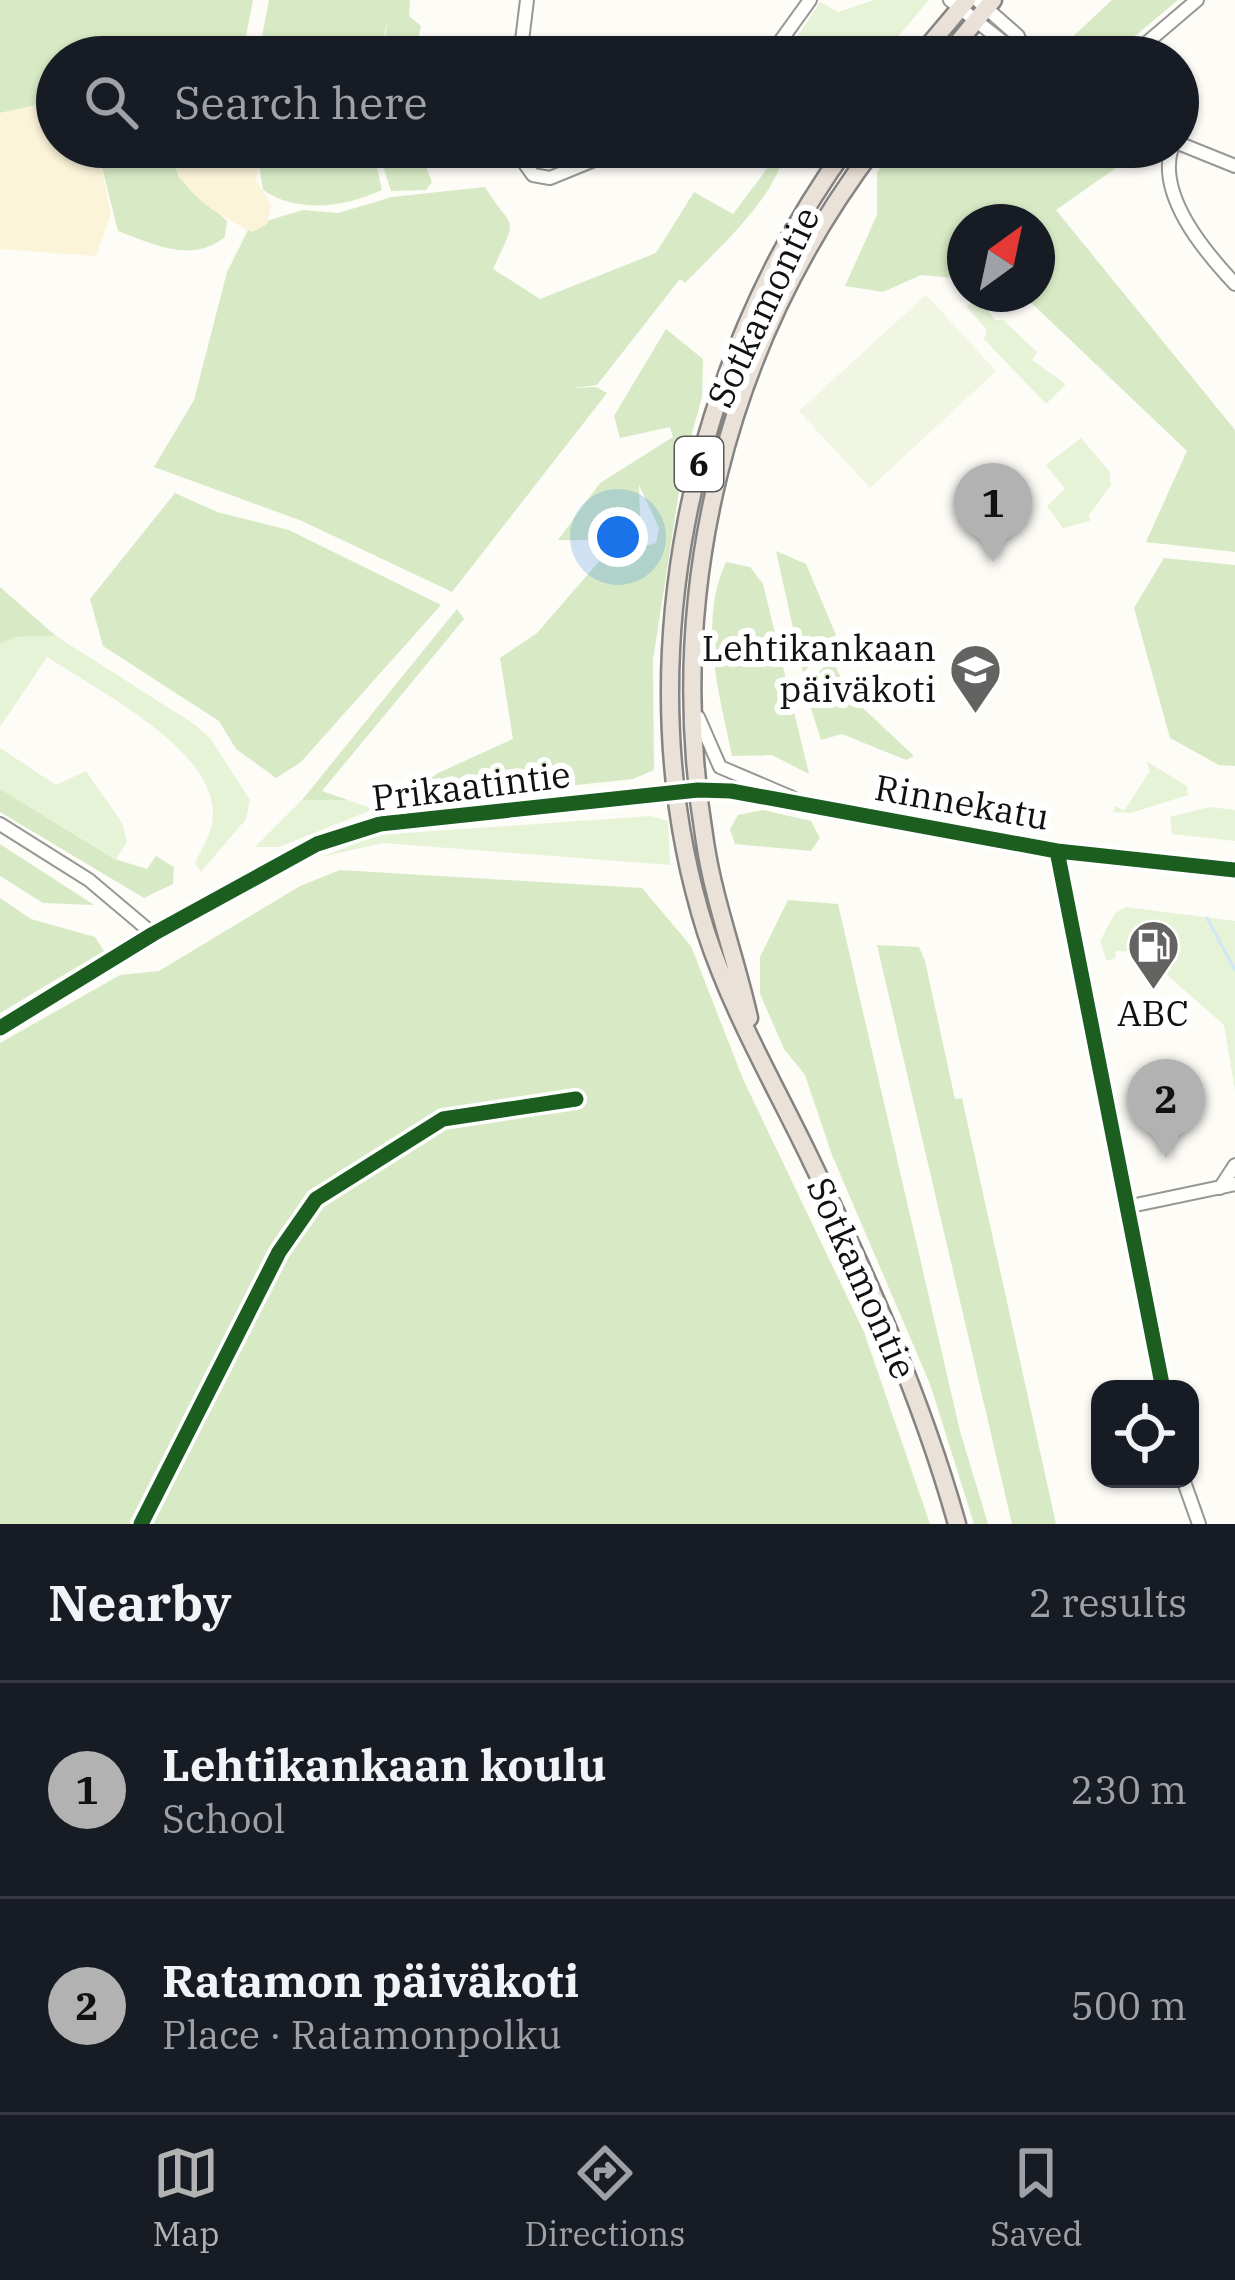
<!DOCTYPE html>
<html lang="en">
<head>
<meta charset="utf-8">
<style>
	:root { --surface:#171b24; --page:#242831; --text:#f1f3f6; --muted:#9ea1a6; --line:#363941; --accent:#b2b2b3 }
	body { margin:0; font-family:"IBM Plex Serif",serif; background:var(--page); color:var(--text) }
	.controls { position:absolute; right:36px; bottom:36px; display:grid; overflow:hidden; border-radius:24px; box-shadow:0 3px 9px #0004 }
	.controls button { width:108px; height:108px; display:grid; place-items:center; padding:0; border:0; border-bottom:3px solid var(--line); background:var(--surface); color:var(--text); font:60px sans-serif }
	.compass { position:absolute; left:947px; top:204px; width:108px; height:108px; border-radius:50%; background:var(--surface); box-shadow:0 3px 9px #0004; rotate:33deg }
	.you { position:absolute; left:618px; top:537px; width:42px; height:42px; margin:-30px; border:9px solid #fff; border-radius:50%; background:#1a73e8; box-shadow:0 0 0 18px #1a73e833 }
	.badge { display:grid; place-items:center; width:78px; height:78px; border-radius:50%; background:var(--accent); color:#111; font-size:39px; font-weight:700 }
	.pin { position:absolute; translate:-50% -99px; filter:drop-shadow(0 3px 6px #0008) }
	.pin::after { content:''; position:absolute; top:63px; width:42px; height:36px; background:inherit; clip-path:polygon(0 0,100% 0,50% 100%) }
	.list { margin:0; padding:0; list-style:none }
	h2 { display:flex; justify-content:space-between; align-items:center; height:156px; margin:0; padding:0 48px; font-size:51px }
	h2 small { font-size:39px; font-weight:400; color:var(--muted) }
	.list li { display:grid; grid-template-columns:78px 1fr auto; gap:36px; align-items:center; box-sizing:border-box; height:216px; padding:0 48px; border-top:3px solid var(--line) }
	.list b { display:block; font-size:45px; white-space:nowrap }
	.list p { margin:0; font-size:39px; white-space:nowrap; color:var(--muted) }
	.list em { font-size:39px; font-style:normal; color:var(--muted) }
	.icon { flex:none; width:66px; height:66px; fill:none; stroke:currentColor; stroke-width:2; stroke-linecap:round; stroke-linejoin:round }
	.map { position:relative; flex:none; width:1235px; height:1524px; overflow:hidden }
	.search { position:absolute; background:var(--surface); box-shadow:0 3px 9px #0004; left:36px; right:36px; top:36px; height:132px; display:flex; align-items:center; gap:30px; box-sizing:border-box; padding:0 42px; border-radius:66px; color:var(--muted); font-size:45px }
	.sheet { height:588px; background:var(--surface) }
	nav { display:flex; justify-content:space-around; align-items:center; box-sizing:border-box; height:168px; border-top:3px solid var(--line); background:var(--surface); font-size:33px; color:var(--muted) }
	nav a { display:grid; justify-items:center; gap:6px }
	nav .on { color:var(--accent) }
	.map>svg:first-child { display:block }
	.green { fill:#e7f3d7 }
	.forest { fill:#d8eac5 }
	.sand { fill:#fcf4d9 }
	.pitch { fill:#f0f6e1 }
	.lines { fill:none; stroke-linecap:round; stroke-linejoin:round }
	.stream { stroke:#cde8f7; stroke-width:3 }
	.minor-casing { stroke:#979795; stroke-width:16 }
	.highway-casing { stroke:#858482; stroke-width:21 }
	.minor { stroke:#fffffe; stroke-width:12 }
	.highway { stroke:#eae1d8; stroke-width:16 }
	.cycleway-casing { stroke:#fff; stroke-width:22 }
	.cycleway { stroke:#1b5e20; stroke-width:15 }
	.labels { text-anchor:middle; stroke-width:12; stroke-linejoin:round; paint-order:stroke }
	.shield { fill:#fff; stroke:#585858; stroke-width:3 }
	.shield-label { font-size:33px; font-weight:bold; fill:#111 }
	.street-label { font-size:36px; fill:#111; stroke:#fff }
	.poi-label { font-size:36px; fill:#111; stroke:#fff; text-anchor:end }
</style>
</head>
<body>
<div class="map">
<svg width="1235" height="1524" viewBox="0 0 1235 1524">
	<rect width="100%" height="100%" fill="#fdfcf7"/>
	<path class="green" d="M874 0H929L881 57H784L820 2 838 12Z
		M981 300 995 320H1003L1037 352 1032 360 1066 384 1046 404 984 339 987 330 966 306Z
		M1081 438 1109 471 1111 485 1089 515 1090 521 1063 528 1047 506 1065 489 1046 465Z
		M56 636 194 724 210 738 250 800 246 819 201 872 195 863C203 845 214 832 213 811 210 746 96 690 47 657L0 727V644L15 637Z
		M0 748 56 785 86 771 122 823 127 842 116 859 0 789Z
		M1146 761 1187 786 1188 795 1131 813 1113 812 1116 806 1124 811 1150 771Z
		M302 800H348L374 809 279 847H255Z
		M1209 807 1235 810V841L1172 834 1170 817Z
		M650 816 668 821 670 865 383 843 321 857 377 835Z
		M1126 907 1235 921V1090L1224 1025 1141 952 1116 951 1115 958 1107 961 1100 941 1115 913Z"/>
	<path class="forest" d="M0 0H253L244 47 224 44 192 57H57V101L0 113Z
		M269 0H410L409 16 421 26 414 57H383L387 21 380 57H258Z
		M1112 0H1178L1110 57H1063L1067 42Z
		M97 147H167L179 177 227 221 225 237C191 264 153 244 118 231Z
		M262 147H372L382 190C345 207 298 214 263 190L258 159Z
		M377 147H392V152L426 167 432 182 426 190 391 191Z
		M898 147H1092L1123 163 1056 210 1235 430V552L1146 542 1187 451 1022 294H1037V222H965V279L921 275 883 292 845 286 877 215V172Z
		M774 148 783 154C778 195 715 252 685 283L680 279 597 385 571 388 596 387 607 393 452 592 302 521 154 467 194 400 227 272 250 226 303 210 338 213 392 197 485 187C513 233 520 211 493 269L540 299 656 253 694 192 733 214 775 158Z
		M666 329 703 359 702 397 683 466 653 660 654 770 633 779 414 802 412 792 438 773 513 739 500 658 537 633 602 558 656 543 659 528 639 485 640 517C614 541 591 541 558 540L600 483 673 437 670 427 620 438 614 416Z
		M175 493 217 512 289 530 441 605 301 762 276 778 236 749 219 721 103 646 90 599Z
		M776 551 806 564 836 635 803 673Z
		M1164 558 1235 565V766L1219 765 1170 738 1134 608Z
		M726 562 750 567 763 584 809 774 772 755 732 756C719 693 698 622 726 562Z
		M0 587 56 636 15 637 0 644Z
		M457 609 464 619 322 791 348 800H302Z
		M832 659 849 695 914 756 906 760 842 734 821 740 804 687Z
		M0 789 115 859 147 869 156 856 174 867 173 884 144 898 0 812Z
		M763 810 811 821 820 838 811 851 735 844 730 829 738 815Z
		M0 844 94 905 43 903 0 876Z
		M340 870 642 888 691 946 743 1079 864 1332 930 1524H0V1043L120 975 159 971 300 886Z
		M0 898 31 919 95 937 104 951 0 1013Z
		M788 900 838 904 960 1431 988 1524H974L930 1384 832 1155 805 1075 784 1049 760 994V957Z
		M877 945 919 947 925 961 955 1099 962 1098 1056 1524H1012Z"/>
	<path class="sand" d="M57 101V147H97L111 213 96 256 0 249V113Z
		M168 147H261L256 180 271 205 267 224 252 232C212 212 179 192 168 147Z"/>
	<path class="pitch" d="M926 295 996 371 870 488 799 411Z"/>
	<g class="lines">
		<path class="stream" d="M1207 918 1235 970"/>
		<defs>
			<path id="minor" d="M950 0 1022 57
				M977 0 1018 36 1024 56
				M520 57 527 0
				M769 57 810 0
				M1130 57 1197 0
				M1178 143 1235 166
				M513 147 533 175 550 178 626 147
				M1172 147C1156 195 1205 252 1235 284
				M698 717 720 767 793 798
				M0 824 89 880 153 934
				M1057 851 1163 1389
				M0 1028 153 934 317 844 380 824 698 790 731 791 1057 851 1235 870
				M1220 1188 1235 1165
				M1126 1207 1235 1184
				M1183 1479 1199 1524
				M141 1524 279 1252 316 1199 443 1119 576 1099"/>
			<path id="highway" d="M919 57 967 0
				M946 57 993 0
				M847 147C689 365 623 671 706 932 731 1009 773 1082 808 1154 866 1274 921 1396 957 1524
				M749 1018C736 959 714 902 705 842 664 595 724 346 875 147"/>
		</defs>
		<use href="#minor" class="minor-casing"/>
		<use href="#highway" class="highway-casing"/>
		<use href="#minor" class="minor"/>
		<use href="#highway" class="highway"/>
		<defs>
			<path id="cycleway" d="M1057 851 1163 1389
				M0 1028 153 934 317 844 380 824 698 790 731 791 1057 851 1235 870
				M141 1524 279 1252 316 1199 443 1119 576 1099"/>
		</defs>
		<use href="#cycleway" class="cycleway-casing"/>
		<use href="#cycleway" class="cycleway"/>
	</g>
	<defs>
		<symbol id="school-pin" viewBox="-11 -11 22 30"><path d="M0 17L-7.5 6A9.5 9.5 0 1 1 7.5 6Z" fill="#646362" stroke="#fff"/><path d="M0-5L7-2L0 1L-7-2ZM-4 1L0 2.5L4 1V4Q0 6-4 4Z" fill="#fff"/></symbol>
		<symbol id="fuel-pin" viewBox="-11 -11 22 30"><path d="M0 17L-7.5 6A9.5 9.5 0 1 1 7.5 6Z" fill="#646362" stroke="#fff"/><path d="M-5.5-6h7V0h2V4h1.3V-2.5L3-4.5l.8-.8L6-3V5H2.5V1h-1V6h-7ZM-4.2-4.7v3.2H.2V-4.7Z" fill="#fff"/></symbol>
	</defs>
	<g fill-rule="evenodd">
		<use href="#school-pin" x="946" y="640" width="59" height="81"/>
		<use href="#fuel-pin" x="1124" y="916" width="59" height="81"/>
	</g>
	<g class="labels">
		<rect class="shield" x="675" y="437" width="48" height="54" rx="9"/>
		<g class="shield-label">
			<text x="699" y="476">6</text>
		</g>
		<g class="street-label">
			<text transform="translate(763 307) rotate(-65)" y="13">Sotkamontie</text>
			<text transform="translate(471 786) rotate(-7)" y="13">Prikaatintie</text>
			<text transform="translate(962 802) rotate(10)" y="13">Rinnekatu</text>
			<text transform="translate(862 1278) rotate(66)" y="13">Sotkamontie</text>
		</g>
		<g class="poi-label">
			<text x="936" y="661">Lehtikankaan<tspan x="936" dy="41">päiväkoti</tspan></text>
			<text x="1153" y="1026" text-anchor="middle">ABC</text>
		</g>
	</g>
</svg>
<div class="controls">
<button><svg class="icon" aria-label="locate" viewBox="0 0 24 24"><circle cx="12" cy="12" r="6"/><path d="M12 2v4M12 18v4M2 12h4M18 12h4"/></svg></button>
</div>
<svg class="compass" viewBox="-18 -18 36 36"><path d="M0-13l5 13h-10z" fill="#e53935"/><path d="M0 13l5-13h-10z" fill="#9ea1a6"/></svg>
<div class="you"></div>
<div class="pin badge" style="left:993px;top:562px">1</div>
<div class="pin badge" style="left:1166px;top:1158px">2</div>
<div class="search"><svg class="icon" aria-label="search" viewBox="0 0 24 24"><circle cx="10" cy="10" r="6"/><path d="M15 15l6 6"/></svg>Search here</div>
</div>
<section class="sheet">
<h2>Nearby<small>2 results</small></h2>
<ul class="list">
<li><span class="badge">1</span><div><b>Lehtikankaan koulu</b><p>School</p></div><em>230 m</em></li>
<li><span class="badge">2</span><div><b>Ratamon päiväkoti</b><p>Place · Ratamonpolku</p></div><em>500 m</em></li>
</ul>
</section>
<nav>
<a class="on"><svg class="icon" aria-label="map" viewBox="0 0 24 24"><path d="M3 6l6-2 6 2 6-2v14l-6 2-6-2-6 2zM9 4v14M15 6v14"/></svg>Map</a>
<a><svg class="icon" aria-label="directions" viewBox="0 0 24 24"><path d="M12 3l9 9-9 9-9-9zM9 14v-3h6M13 9l2 2-2 2"/></svg>Directions</a>
<a><svg class="icon" aria-label="saved" viewBox="0 0 24 24"><path d="M7 4h10v16l-5-4-5 4z"/></svg>Saved</a>
</nav>
</body>
</html>
